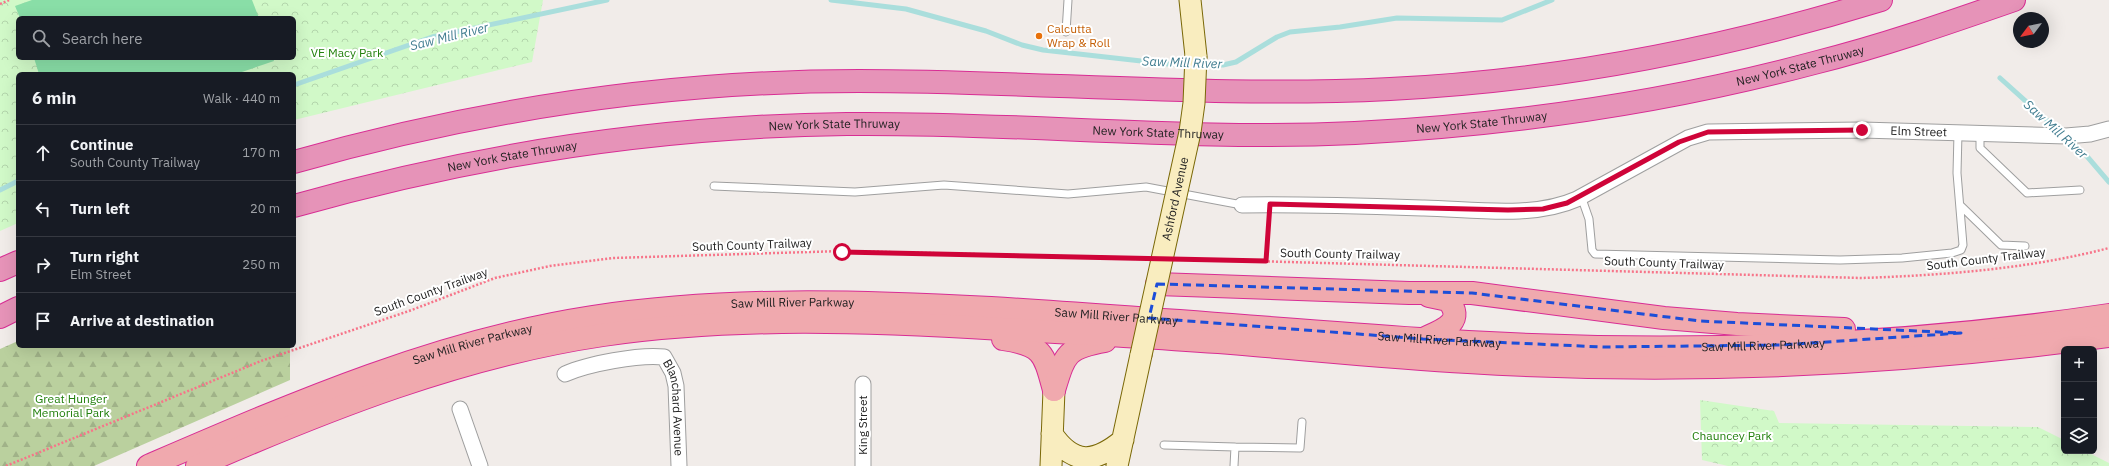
<!DOCTYPE html>
<html lang="en">
<head>
<meta charset="utf-8">
<style>
	:root { --surface:#171b24; --page:#242831; --text:#f1f3f6; --muted:#9ea1a6; --line:#363941 }
	body { margin:0; font-family:"IBM Plex Sans",sans-serif; background:var(--page); color:var(--text) }
	.controls { position:absolute; right:12px; bottom:12px; display:grid; overflow:hidden; border-radius:6px; box-shadow:0 4px 16px #0002 }
	.controls button { width:36px; height:36px; display:grid; place-items:center; padding:0; border:0; border-bottom:1px solid var(--line); background:var(--surface); color:var(--text); font:20px sans-serif }
	.compass { position:absolute; left:2013px; top:12px; width:36px; height:36px; border-radius:50%; background:var(--surface); box-shadow:0 4px 16px #0002; rotate:238deg }
	.stop { position:absolute; width:12px; height:12px; margin:-9px; border:3px solid #cf0439; border-radius:50%; background:#fff }
	.stop.end { background:#cf0439; border-color:#fff; box-shadow:0 1px 4px #0008 }
	.list { margin:0; padding:0; list-style:none }
	h2 { display:flex; justify-content:space-between; align-items:center; height:52px; margin:0; padding:0 16px; font-size:17px }
	h2 small { font-size:13px; font-weight:400; color:var(--muted) }
	.list li { display:grid; grid-template-columns:26px 1fr auto; gap:12px; align-items:center; box-sizing:border-box; height:56px; padding:0 16px; border-top:1px solid var(--line) }
	.list b { display:block; font-size:15px; white-space:nowrap }
	.list p { margin:0; font-size:13px; white-space:nowrap; color:var(--muted) }
	.list em { font-size:13px; font-style:normal; color:var(--muted) }
	.icon { flex:none; width:22px; height:22px; fill:none; stroke:currentColor; stroke-width:2; stroke-linecap:round; stroke-linejoin:round }
	.map { position:relative; flex:none; width:2109px; height:466px; overflow:hidden }
	.search { position:absolute; background:var(--surface); box-shadow:0 4px 16px #0002; left:16px; top:16px; width:280px; height:44px; display:flex; align-items:center; gap:10px; box-sizing:border-box; padding:0 14px; border-radius:6px; color:var(--muted); font-size:15px }
	.panel { position:absolute; background:var(--surface); box-shadow:0 4px 16px #0002; left:16px; top:72px; width:280px; height:276px; border-radius:6px }
	.map>svg:first-child { display:block }
	.forest { fill:url(#forest-firs) }
	.park { fill:url(#park-crowns); fill-rule:evenodd }
	.pitch { fill:#89dea7 }
	.lines { fill:none; stroke-linecap:round; stroke-linejoin:round }
	.stream { stroke:#aadedc; stroke-width:5 }
	.service-casing { stroke:#9f9f9f; stroke-width:9 }
	.minor-casing { stroke:#9f9f9f; stroke-width:17 }
	.secondary-casing { stroke:#7a6807; stroke-width:23 }
	.trunk-casing { stroke:#d82d94; stroke-width:24 }
	.motorway-casing { stroke:#d82d94; stroke-width:24 }
	.path { stroke:#f77489; stroke-width:2.5; stroke-dasharray:2 2; stroke-linecap:butt }
	.service { stroke:#fff; stroke-width:7 }
	.minor { stroke:#fff; stroke-width:15 }
	.secondary { stroke:#f9edbf; stroke-width:21 }
	.trunk { stroke:#f0a9ae; stroke-width:22 }
	.motorway { stroke:#e693b8; stroke-width:22 }
	.secondary-bridge-casing { stroke:#7a6807; stroke-width:23; stroke-linecap:butt }
	.secondary-bridge { stroke:#f9edbf; stroke-width:21 }
	.route { stroke:#cf0439; stroke-width:5 }
	.marked { fill:none; stroke:#1d4ed8; stroke-width:3; stroke-dasharray:8 5; stroke-linejoin:round }
	.food-dot { fill:#e8710a; stroke:#fff; stroke-width:1.5 }
	.labels { text-anchor:middle; stroke-width:4; stroke-linejoin:round; paint-order:stroke }
	.food-label { font-size:12px; fill:#c56008; stroke:#fff; text-anchor:start }
	.park-label { font-size:12px; fill:#23810e; stroke:#fff }
	.street-label { font-size:12px; fill:#222; stroke:#fff }
	.water-label { font-size:13px; font-style:italic; fill:#427e91; stroke:#fff }
</style>
</head>
<body>
<div class="map">
<svg width="2109" height="466" viewBox="0 0 2109 466">
	<defs>
		<pattern id="forest-firs" width="22" height="20" patternUnits="userSpaceOnUse"><rect width="22" height="20" fill="#bad09e"/><path d="M5 1l3.5 6h-7zM16 11l3.5 6h-7z" fill="#a0b288"/></pattern>
		<pattern id="park-crowns" width="20" height="18" patternUnits="userSpaceOnUse"><rect width="20" height="18" fill="#d1f9c8"/><path d="M2 6a3 3 0 1 1 6 0M12 15a3 3 0 1 1 6 0" fill="none" stroke="#b3d5ac"/></pattern>
	</defs>
	<rect width="100%" height="100%" fill="#f1ece9"/>
	<path class="forest" d="M18 341V346H290V380L94 466H0V349Z"/>
	<path class="park" d="M0 0H543L532 62 294 120V74H18V223L0 231ZM18 18H294V58H18Z
		M1700 400 1774 411 1779 423 2038 427 2064 440V451H2085L2109 463V466H1728L1702 460Z"/>
	<path class="pitch" d="M32 0H252L259 18H20L15 6Z
		M34 58H273L274 61 236 74H39Z"/>
	<g class="lines">
		<path class="stream" d="M831 0 906 9 986 31 1022 45 1043 50 1168 64H1190
			M1200 64 1223 65 1236 62 1277 37 1290 32 1340 27 1397 18 1502 20 1552 0
			M2000 78 2060 132
			M294 85 432 37 607 0
			M2067 139 2085 154 2109 182
			M0 190 18 181"/>
		<defs>
			<path id="service" d="M1066 32 1068 0
				M1980 133V148L2027 193 2080 190
				M714 186 855 192 944 185 1068 194 1146 187 1242 205
				M1581 196 1589 219 1592 250 1595 254 1840 260 1902 258 1952 253 1961 250 1963 245 1957 173 1958 133
				M1961 206 2001 245 2025 246
				M1164 445 1235 447 1234 466
				M1235 447 1300 448 1302 422"/>
			<g id="minor">
				<path id="s1" d="M1242 205C1303 204 1363 206 1424 208 1472 209 1532 219 1577 199L1688 138 1708 132 1862 130 2066 136 2090 134 2109 129"/>
				<path id="s2" d="M565 374C587 364 640 354 664 357L673 373 676 386 679 466"/>
				<path d="M460 409 480 466"/>
				<path d="M863 466V384"/>
			</g>
			<path id="secondary" d="M1190 0 1196 56
				M1052 434C1074 466 1095 463 1123 440
				M1051 466 1054 390
				M1117 466 1141 355"/>
			<g id="trunk">
				<path d="M1157 284 1409 293H1472L1664 318 1737 324 1844 329"/>
				<path d="M1003 339C1043 345 1044 353 1054 390"/>
				<path d="M1423 339C1440 331 1467 323 1448 300L1429 296"/>
				<path d="M1054 390C1065 354 1066 348 1105 341"/>
				<path id="s3" d="M148 466C292 404 436 341 592 317 727 297 856 301 991 308 1135 317 1277 329 1420 339 1649 355 1882 349 2109 315"/>
				<path d="M197 466C328 409 461 356 603 335 737 316 868 321 1002 329 1086 334 1170 338 1254 345 1326 351 1397 358 1468 362 1681 375 1897 365 2109 336"/>
			</g>
			<g id="motorway">
				<path d="M294 162C477 110 668 81 859 81 1036 81 1213 98 1390 89 1556 81 1722 49 1881 0"/>
				<path id="s4" d="M294 206C474 155 660 126 847 124 1016 122 1186 141 1355 133 1510 125 1664 103 1814 63 1882 46 1948 23 2014 0"/>
				<path d="M0 270 18 262"/>
				<path d="M0 317 18 308"/>
			</g>
		</defs>
		<use href="#service" class="service-casing"/>
		<use href="#minor" class="minor-casing"/>
		<use href="#secondary" class="secondary-casing"/>
		<use href="#trunk" class="trunk-casing"/>
		<use href="#motorway" class="motorway-casing"/>
		<path class="path" d="M0 4 9 0
			M1180 259 1862 278C1946 275 2028 269 2109 248
			M1266 261 1269 220
			M6 466 261 361 409 311 495 278 550 266 613 258 842 251 1143 258"/>
		<use href="#service" class="service"/>
		<use href="#minor" class="minor"/>
		<use href="#secondary" class="secondary"/>
		<use href="#trunk" class="trunk"/>
		<use href="#motorway" class="motorway"/>
		<defs>
			<g id="secondary-bridge">
				<path id="s5" d="M1141 355 1190 132 1194 103 1196 56"/>
			</g>
		</defs>
		<use href="#secondary-bridge" class="secondary-bridge-casing"/>
		<use href="#secondary-bridge" class="secondary-bridge"/>
	</g>
	<g class="lines">
		<path class="route" d="M842 252 1266 261 1270 204 1508 210 1543 209 1567 203 1679 142 1708 132 1862 130"/>
	</g>
	<path class="marked" d="M1157 284 1472 293 1700 321 1961 333 1781 345 1603 347 1423 339 1149 318Z"/>
	<circle class="food-dot" cx="1039" cy="36" r="4"/>
	<g class="labels">
		<g class="food-label">
			<text x="1047" y="33">Calcutta<tspan x="1047" dy="14">Wrap &amp; Roll</tspan></text>
		</g>
		<g class="park-label">
			<text x="347" y="57">VE Macy Park</text>
			<text x="71" y="403">Great Hunger<tspan x="71" dy="14">Memorial Park</tspan></text>
			<text x="1732" y="440">Chauncey Park</text>
		</g>
		<g class="street-label">
			<text dy="4" stroke="none"><textPath href="#s4" startOffset="1520">New York State Thruway</textPath></text>
			<text dy="4" stroke="none"><textPath href="#s4" startOffset="1196">New York State Thruway</textPath></text>
			<text dy="4" stroke="none"><textPath href="#s4" startOffset="548">New York State Thruway</textPath></text>
			<text dy="4" stroke="none"><textPath href="#s4" startOffset="872">New York State Thruway</textPath></text>
			<text dy="4" stroke="none"><textPath href="#s1" startOffset="695">Elm Street</textPath></text>
			<text dy="4" stroke="none"><textPath href="#s4" startOffset="224">New York State Thruway</textPath></text>
			<text dy="4" stroke="none"><textPath href="#s5" startOffset="160">Ashford Avenue</textPath></text>
			<text transform="translate(752 245) rotate(-2)" y="4">South County Trailway</text>
			<text transform="translate(1340 254) rotate(1)" y="4">South County Trailway</text>
			<text transform="translate(1986 259) rotate(-7)" y="4">South County Trailway</text>
			<text transform="translate(1664 263) rotate(2)" y="4">South County Trailway</text>
			<text transform="translate(431 292) rotate(-20)" y="4">South County Trailway</text>
			<text dy="4" stroke="none"><textPath href="#s3" startOffset="671">Saw Mill River Parkway</textPath></text>
			<text dy="4" stroke="none"><textPath href="#s3" startOffset="995">Saw Mill River Parkway</textPath></text>
			<text dy="4" stroke="none"><textPath href="#s3" startOffset="1319">Saw Mill River Parkway</textPath></text>
			<text dy="4" stroke="none"><textPath href="#s3" startOffset="347">Saw Mill River Parkway</textPath></text>
			<text dy="4" stroke="none"><textPath href="#s3" startOffset="1643">Saw Mill River Parkway</textPath></text>
			<text dy="4" stroke="none"><textPath href="#s2" startOffset="154">Blanchard Avenue</textPath></text>
			<text transform="translate(863 425) rotate(-90)" y="4">King Street</text>
		</g>
		<g class="water-label">
			<text transform="translate(449 36) rotate(-14)" y="5">Saw Mill River</text>
			<text transform="translate(1182 62) rotate(2)" y="5">Saw Mill River</text>
			<text transform="translate(2056 129) rotate(42)" y="5">Saw Mill River</text>
		</g>
	</g>
</svg>
<div class="controls">
<button>+</button>
<button>−</button>
<button><svg class="icon" aria-label="layers" viewBox="0 0 24 24"><path d="M12 4l9 5-9 5-9-5zM3 14l9 5 9-5"/></svg></button>
</div>
<svg class="compass" viewBox="-18 -18 36 36"><path d="M0-13l5 13h-10z" fill="#e53935"/><path d="M0 13l5-13h-10z" fill="#9ea1a6"/></svg>
<div class="stop" style="left:842px;top:252px"></div>
<div class="stop end" style="left:1862px;top:130px"></div>
<div class="search"><svg class="icon" aria-label="search" viewBox="0 0 24 24"><circle cx="10" cy="10" r="6"/><path d="M15 15l6 6"/></svg>Search here</div>
<section class="panel">
<h2>6 min<small>Walk · 440 m</small></h2>
<ul class="list">
<li><svg class="icon" aria-label="ahead" viewBox="0 0 24 24"><path d="M12 20V5M6 11l6-6 6 6"/></svg><div><b>Continue</b><p>South County Trailway</p></div><em>170 m</em></li>
<li><svg class="icon" aria-label="left" viewBox="0 0 24 24"><path d="M17 20v-9H6M10 6l-5 5 5 5"/></svg><div><b>Turn left</b></div><em>20 m</em></li>
<li><svg class="icon" aria-label="right" viewBox="0 0 24 24"><path d="M7 20v-9h11M14 6l5 5-5 5"/></svg><div><b>Turn right</b><p>Elm Street</p></div><em>250 m</em></li>
<li><svg class="icon" aria-label="arrive" viewBox="0 0 24 24"><path d="M6 21V4h12l-3 4 3 4H6"/></svg><div><b>Arrive at destination</b></div></li>
</ul>
</section>
</div>
</body>
</html>
